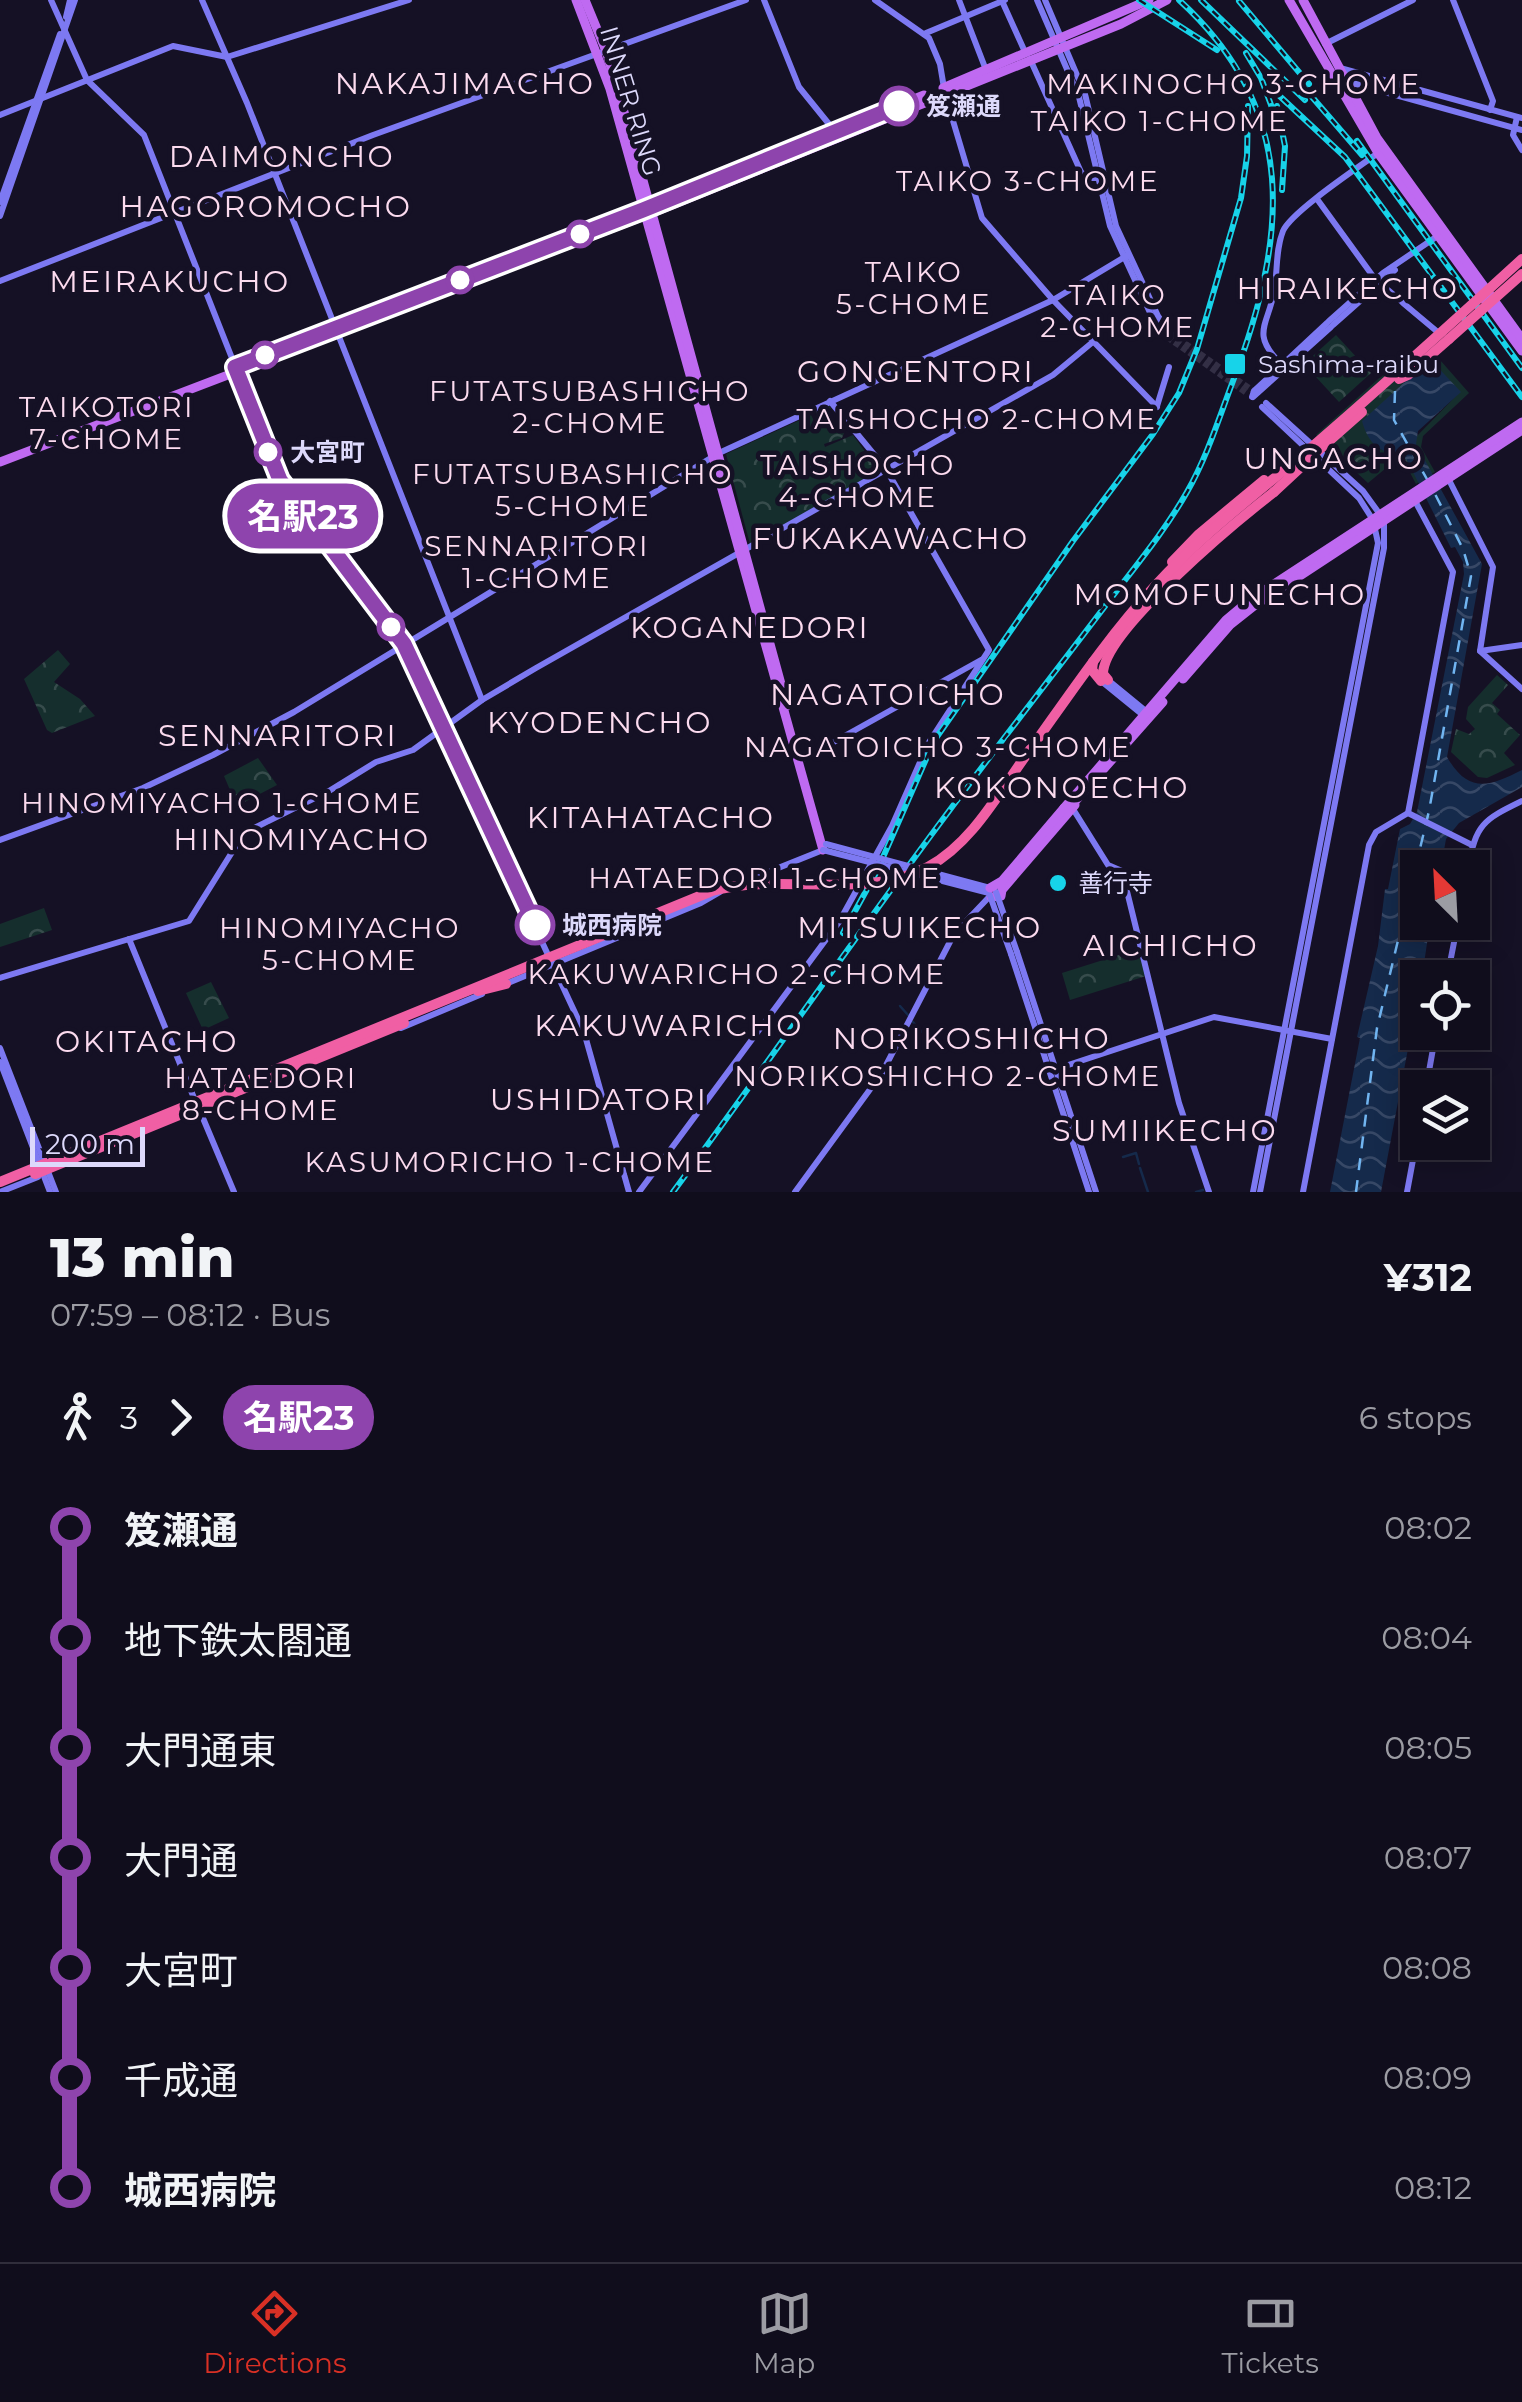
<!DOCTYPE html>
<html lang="en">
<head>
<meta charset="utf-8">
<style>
	:root { --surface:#100d1c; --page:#191625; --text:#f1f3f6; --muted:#9c9ca3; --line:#302d3b; --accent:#d93025 }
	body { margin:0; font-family:Montserrat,"Noto Sans JP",sans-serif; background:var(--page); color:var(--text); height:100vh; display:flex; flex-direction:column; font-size:38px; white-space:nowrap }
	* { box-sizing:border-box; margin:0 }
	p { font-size:32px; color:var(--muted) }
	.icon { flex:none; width:55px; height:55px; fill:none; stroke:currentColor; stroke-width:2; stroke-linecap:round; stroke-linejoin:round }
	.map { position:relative; height:1192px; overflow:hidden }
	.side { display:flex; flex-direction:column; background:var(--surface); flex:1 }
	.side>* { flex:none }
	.badge { padding:0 20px; border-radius:32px; font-size:35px; line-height:65px }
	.needle { width:65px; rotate:336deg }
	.fabs { position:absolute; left:1400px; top:850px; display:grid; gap:20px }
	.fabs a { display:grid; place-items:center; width:90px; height:90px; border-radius:0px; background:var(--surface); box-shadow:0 5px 25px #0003,0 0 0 2px var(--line); font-size:50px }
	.scale { position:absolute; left:30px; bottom:25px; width:115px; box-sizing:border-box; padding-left:10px; border:5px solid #ddd9fb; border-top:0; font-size:28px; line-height:35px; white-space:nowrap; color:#ddd9fb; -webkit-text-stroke:8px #151125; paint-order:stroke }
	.map>.badge { position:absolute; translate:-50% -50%; box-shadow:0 0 0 5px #fff }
	.legs { display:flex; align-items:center; gap:15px; height:110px; padding:0 50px; font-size:32px }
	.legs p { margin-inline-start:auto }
	.head { display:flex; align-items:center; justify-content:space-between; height:170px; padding:0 50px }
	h1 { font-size:55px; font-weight:800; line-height:75px }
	ul { padding:0 50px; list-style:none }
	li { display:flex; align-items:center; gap:35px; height:110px; font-size:38px }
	li i { display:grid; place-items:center; width:15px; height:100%; margin:0 12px; background:currentColor }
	li i::after { content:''; width:25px; height:25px; margin:-12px; border:8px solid; border-radius:50%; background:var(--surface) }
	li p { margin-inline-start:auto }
	li:first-child i { background:linear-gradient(#0000 50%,currentColor 0) }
	li:last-child i { background:linear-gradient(currentColor 50%,#0000 0) }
	.tab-bar { display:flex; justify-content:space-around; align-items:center; height:140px; border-top:2px solid var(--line); background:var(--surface); font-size:28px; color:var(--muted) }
	.tab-bar a { display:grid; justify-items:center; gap:5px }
	.tab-bar .current { color:var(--accent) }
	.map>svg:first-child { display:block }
	.forest { fill:url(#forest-crowns) }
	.water { fill:url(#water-waves) }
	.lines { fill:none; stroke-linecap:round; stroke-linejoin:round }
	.stream { stroke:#152a4b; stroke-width:2.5 }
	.ferry { stroke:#71b5f1; stroke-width:2.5; stroke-dasharray:12 10; stroke-linecap:butt }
	.secondary-tunnel { stroke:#332f45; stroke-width:6; stroke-dasharray:6 3; stroke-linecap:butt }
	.secondary { stroke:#7d79f2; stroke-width:6 }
	.primary { stroke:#bf6af1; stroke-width:9 }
	.highway { stroke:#f05fa4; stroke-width:10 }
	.rail-casing { stroke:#17d3e9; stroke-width:6 }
	.rail { stroke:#151125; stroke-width:2.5; stroke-dasharray:8; stroke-linecap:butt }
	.secondary-bridge { stroke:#7d79f2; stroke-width:6 }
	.primary-bridge { stroke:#bf6af1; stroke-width:9 }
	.highway-bridge { stroke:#f05fa4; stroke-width:10 }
	.line-1-casing { stroke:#fff; stroke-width:22 }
	.line-1 { stroke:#8e44ad; stroke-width:15 }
	.stop-1-dot { fill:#fff; stroke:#8e44ad; stroke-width:5 }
	.poi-dot { fill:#17d3e9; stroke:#151125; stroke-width:4 }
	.labels { text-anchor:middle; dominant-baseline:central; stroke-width:9; stroke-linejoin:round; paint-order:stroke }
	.street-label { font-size:25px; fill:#ddd9fb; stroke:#151125 }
	.stop-label { font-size:25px; font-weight:bold; fill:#ddd9fb; stroke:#151125; text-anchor:start }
	.poi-label { font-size:25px; fill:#ddd9fb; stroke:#151125; text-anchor:start }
	.neighbourhood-label { font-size:28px; letter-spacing:2.5px; fill:#fcdbef; stroke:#151125 }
	.quarter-label { font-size:30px; letter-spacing:2.5px; fill:#fcdbef; stroke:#151125 }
</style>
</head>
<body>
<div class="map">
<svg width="1522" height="1192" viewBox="0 0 1522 1192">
	<defs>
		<pattern id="forest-crowns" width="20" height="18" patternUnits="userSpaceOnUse" patternTransform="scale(2.5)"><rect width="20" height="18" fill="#152e2d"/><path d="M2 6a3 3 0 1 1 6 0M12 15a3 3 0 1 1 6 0" fill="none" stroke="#374c4c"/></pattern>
		<pattern id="water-waves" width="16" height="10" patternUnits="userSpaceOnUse" patternTransform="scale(2.5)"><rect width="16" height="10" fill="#152a4b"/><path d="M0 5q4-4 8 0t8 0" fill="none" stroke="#374866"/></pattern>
	</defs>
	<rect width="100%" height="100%" fill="#151125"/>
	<g class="forest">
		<path d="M1336,335L1371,373L1339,402L1304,364Z"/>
		<path d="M1433,352L1469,393L1423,436L1421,447L1435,472L1431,474L1416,444V437L1460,392L1377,448L1406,458L1419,482L1416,484L1404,461L1398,458L1368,483L1316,435L1386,372L1397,384Z"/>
		<path d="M829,406L831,408L822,418L838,424L836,419L840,418L847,426L842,438L824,444L825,447L853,435L879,471L750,544L726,454L811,415L817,427L821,418L815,412Z"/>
		<path d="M58,650L70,664L54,682L80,699L95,716L52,733L47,730L24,679Z"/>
		<path d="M1497,675L1508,685L1492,703L1500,710L1497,714L1520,735L1504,753L1515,765L1487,778L1478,777L1451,752L1456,729L1469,734L1475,729L1466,719L1468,707Z"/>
		<path d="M258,758L277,785L237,806L224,776Z"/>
		<path d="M44,908L52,930L0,947V924Z"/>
		<path d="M1138,949L1146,976L1070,1000L1062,973Z"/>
		<path d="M211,982L229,1018L203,1030L186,993Z"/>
	</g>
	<path class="water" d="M1430,359L1461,392L1418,431L1416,444L1482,564L1447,757C1469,795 1490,786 1522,770V787L1459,823L1446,839L1441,867L1418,868V922L1430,923L1422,977L1418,978L1417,1001L1381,1192H1330L1360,1038L1357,1037L1378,946L1385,889H1388L1400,829L1410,824L1417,812L1464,574L1463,562L1455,547L1451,548L1408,462L1402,455C1380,454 1368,443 1362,421Z"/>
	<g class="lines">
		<g class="stream">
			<path d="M900,1006L908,1015"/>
			<path d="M913,1022L922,1032"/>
			<path d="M1123,1157L1136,1153L1139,1164"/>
			<path d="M1140,1168L1148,1192"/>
			<path d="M1196,1192L1203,1190"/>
		</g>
		<g class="ferry">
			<path d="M1395,391L1394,420L1428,481"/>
			<path d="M1356,1192L1377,1028L1429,811L1471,576L1463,549L1434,492"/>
		</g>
		<g class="secondary-tunnel">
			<path d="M1170,333L1252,390"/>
			<path d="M1167,337L1248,394"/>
		</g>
		<g class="secondary">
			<path d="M51,0L87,80L144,135L280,480L403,644L584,1032L629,1192"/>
			<path d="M202,0L247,103L482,700"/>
			<path d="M764,0L799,87L837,134"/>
			<path d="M875,0L929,38L940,64L945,94L982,218L1053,300L1157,407"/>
			<path d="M959,0L986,70"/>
			<path d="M1037,0L1079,97L1110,226L1153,319L1167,337"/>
			<path d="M1045,0L1085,94L1116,226L1158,316L1170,333"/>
			<path d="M1453,0L1493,101L1490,110"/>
			<path d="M1002,1L1025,52"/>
			<path d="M66,17L70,0"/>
			<path d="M926,33L1005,0"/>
			<path d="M1325,44L1413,0"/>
			<path d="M1030,59L1081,172L1088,178H1101"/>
			<path d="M1340,68L1522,118"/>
			<path d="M1345,81L1522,130"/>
			<path d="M0,115L173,46L227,57L409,0"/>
			<path d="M1517,117L1513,135L1522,150"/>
			<path d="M1317,199L1375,279L1401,301"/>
			<path d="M0,202L60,34"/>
			<path d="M0,216L75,0"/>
			<path d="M0,281L373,135L746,0"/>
			<path d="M1403,303L1440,334"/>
			<path d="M1329,321L1383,273L1439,235"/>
			<path d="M1333,325L1395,270"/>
			<path d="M1279,362C1251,333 1268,325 1274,292C1278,272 1275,251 1283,231C1291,212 1359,167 1378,153"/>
			<path d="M1252,397L1254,391L1327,323"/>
			<path d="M1253,397L1331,327"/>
			<path d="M1157,406L1169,367"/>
			<path d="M1448,478L1493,567L1480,651"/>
			<path d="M1522,645L1480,651L1522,689"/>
			<path d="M1108,680L1147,712"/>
			<path d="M1101,681L1144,716"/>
			<path d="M805,758L981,660"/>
			<path d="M1073,809L1108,865L1122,871L1179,1103L1209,1192"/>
			<path d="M1408,813L1472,845"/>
			<path d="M0,840L143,788L213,755L294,712L719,453L1053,300L1128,255"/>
			<path d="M1468,868C1476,824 1483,820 1522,801"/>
			<path d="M741,883L823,850"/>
			<path d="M129,939L194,1098"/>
			<path d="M1017,952L1096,1192"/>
			<path d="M1011,954L1089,1192"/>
			<path d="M0,978L189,921L244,833L329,791L376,762L413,750L482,700L536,668L1053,375L1094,341"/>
			<path d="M1447,978L1458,922"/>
			<path d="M503,985L701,903L720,892"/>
			<path d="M401,1028L482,994"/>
			<path d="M0,1048L56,1192"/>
			<path d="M0,1062L50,1192"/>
			<path d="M1050,1071L1214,1017L1332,1039"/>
			<path d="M1426,1088L1436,1032"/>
			<path d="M200,1111L234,1192"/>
			<path d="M0,1192L38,1177"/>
			<path d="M639,1192L839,922L892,826L928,744L989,650L886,469L830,401"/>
			<path d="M795,1192L882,1073L954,934L990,896"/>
			<path d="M1253,1192L1378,543L1373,520L1359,498L1262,407"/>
			<path d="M1260,1192L1384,548V520L1363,491L1266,403"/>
			<path d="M1303,1192L1369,845L1376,832L1408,813L1453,572L1414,499"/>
			<path d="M1407,1192L1418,1133"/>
		</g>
		<g class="primary">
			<path d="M576,0L610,89L823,850"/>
			<path d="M585,0L606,51L627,122L787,706"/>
			<path d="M1289,0L1378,153L1522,351"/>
			<path d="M1303,0L1377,138L1522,339"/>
			<path d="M943,88L1149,0"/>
			<path d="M688,191L924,95"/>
			<path d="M0,462L652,213L1121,24L1167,0"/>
			<path d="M1183,679L1230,625L1254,606L1522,430"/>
			<path d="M1071,806L1163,702"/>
			<path d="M1064,808L1226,620L1251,599L1522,422"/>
			<path d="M991,897L1001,896L1002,890L1075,805"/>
		</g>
		<g class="highway">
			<path d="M1399,379L1408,375L1449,339"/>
			<path d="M1172,562L1199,534L1264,480"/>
			<path d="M1093,662L1092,670L1101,681"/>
			<path d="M1108,680L1103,674C1103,631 1238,520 1274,492"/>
			<path d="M478,991L506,984"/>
		</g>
		<g class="rail-casing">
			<g id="rail">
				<path d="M1139,0L1217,50"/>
				<path d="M1201,0L1305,100"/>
				<path d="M1239,1L1309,84"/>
				<path d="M1246,53L1261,78L1277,121"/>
				<path d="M1300,83L1362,155"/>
				<path d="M1271,88L1345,157L1522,397"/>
				<path d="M1277,106L1285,146L1282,190"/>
				<path d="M1357,141L1522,368"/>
				<path d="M843,933L877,871L934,741L1073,541L1153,434L1179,393L1197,349L1241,198L1247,156L1248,106"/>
				<path d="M673,1192C767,1064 857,934 952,807C1005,736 1059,667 1112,597C1138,563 1166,529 1187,492C1207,457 1219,418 1233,381C1287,238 1301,111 1179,0"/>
			</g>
		</g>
		<use href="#rail" class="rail"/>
		<g class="secondary-bridge">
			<path d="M826,844L990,888"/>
			<path d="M823,850L989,893L1011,954"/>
			<path d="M996,892L1017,952"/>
		</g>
		<path class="primary-bridge" d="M990,888L1002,881L1064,808"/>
		<g class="highway-bridge">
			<path d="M1449,339L1522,274"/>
			<path d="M1311,457L1362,412"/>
			<path d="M1274,492L1316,453"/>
			<path d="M35,1174L404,1023"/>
			<path d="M0,1182L712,891C782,872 864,901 928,867C972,843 998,794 1027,754C1068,697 1107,638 1155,586C1203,533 1259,492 1313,446C1384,385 1453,322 1522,259"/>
		</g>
	</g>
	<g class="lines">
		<g class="line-1-casing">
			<path id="line-1" d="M535,925L404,644L280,480L235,367L643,210L899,106"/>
		</g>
		<use href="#line-1" class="line-1"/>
	</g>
	<g class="stop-1-dot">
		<circle cx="899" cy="106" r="18"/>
		<circle cx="580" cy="234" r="12"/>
		<circle cx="460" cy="280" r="12"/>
		<circle cx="265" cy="355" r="12"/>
		<circle cx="268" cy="452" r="12"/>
		<circle cx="391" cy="627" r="12"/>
		<circle cx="535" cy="925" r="18"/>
	</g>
	<g class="poi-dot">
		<rect x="1223" y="352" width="24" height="24" rx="5"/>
		<circle cx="1058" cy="883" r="10"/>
	</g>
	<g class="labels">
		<g class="street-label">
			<text transform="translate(631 101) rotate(73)">INNER RING</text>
		</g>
		<g class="stop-label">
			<text x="926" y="106">笈瀬通</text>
			<text x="290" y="452">大宮町</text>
			<text x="562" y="925">城西病院</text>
		</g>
		<g class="poi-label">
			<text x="1258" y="364">Sashima-raibu</text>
			<text x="1078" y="883">善行寺</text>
		</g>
		<g class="neighbourhood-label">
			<text x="1234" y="84">MAKINOCHO 3-CHOME</text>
			<text x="1160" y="121">TAIKO 1-CHOME</text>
			<text x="1028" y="181">TAIKO 3-CHOME</text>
			<text x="914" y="272">TAIKO<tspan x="914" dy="32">5-CHOME</tspan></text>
			<text x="1118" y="295">TAIKO<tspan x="1118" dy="32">2-CHOME</tspan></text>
			<text x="590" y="391">FUTATSUBASHICHO<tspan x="590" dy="32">2-CHOME</tspan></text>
			<text x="107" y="407">TAIKOTORI<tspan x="107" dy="32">7-CHOME</tspan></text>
			<text x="977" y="419">TAISHOCHO 2-CHOME</text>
			<text x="858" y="465">TAISHOCHO<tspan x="858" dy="32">4-CHOME</tspan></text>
			<text x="573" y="474">FUTATSUBASHICHO<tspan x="573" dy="32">5-CHOME</tspan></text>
			<text x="537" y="546">SENNARITORI<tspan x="537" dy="32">1-CHOME</tspan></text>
			<text x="938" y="747">NAGATOICHO 3-CHOME</text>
			<text x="222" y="803">HINOMIYACHO 1-CHOME</text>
			<text x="765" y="878">HATAEDORI 1-CHOME</text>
			<text x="340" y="928">HINOMIYACHO<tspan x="340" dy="32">5-CHOME</tspan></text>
			<text x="737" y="974">KAKUWARICHO 2-CHOME</text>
			<text x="948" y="1076">NORIKOSHICHO 2-CHOME</text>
			<text x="261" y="1078">HATAEDORI<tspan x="261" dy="32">8-CHOME</tspan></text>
			<text x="510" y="1162">KASUMORICHO 1-CHOME</text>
		</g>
		<g class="quarter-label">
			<text x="465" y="83">NAKAJIMACHO</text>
			<text x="282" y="156">DAIMONCHO</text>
			<text x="266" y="206">HAGOROMOCHO</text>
			<text x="170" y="281">MEIRAKUCHO</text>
			<text x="1348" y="288">HIRAIKECHO</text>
			<text x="916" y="371">GONGENTORI</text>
			<text x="1334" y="458">UNGACHO</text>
			<text x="891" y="538">FUKAKAWACHO</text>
			<text x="1220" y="594">MOMOFUNECHO</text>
			<text x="750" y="627">KOGANEDORI</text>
			<text x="888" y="694">NAGATOICHO</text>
			<text x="600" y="722">KYODENCHO</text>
			<text x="278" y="735">SENNARITORI</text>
			<text x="1062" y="787">KOKONOECHO</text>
			<text x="651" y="817">KITAHATACHO</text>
			<text x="302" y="839">HINOMIYACHO</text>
			<text x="920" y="927">MITSUIKECHO</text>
			<text x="1171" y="945">AICHICHO</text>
			<text x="669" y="1025">KAKUWARICHO</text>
			<text x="972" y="1038">NORIKOSHICHO</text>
			<text x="147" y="1041">OKITACHO</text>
			<text x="599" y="1099">USHIDATORI</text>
			<text x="1165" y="1130">SUMIIKECHO</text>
		</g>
	</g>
</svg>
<div class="fabs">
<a><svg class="needle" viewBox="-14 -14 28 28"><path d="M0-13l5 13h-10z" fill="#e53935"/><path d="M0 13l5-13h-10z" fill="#9c9ca3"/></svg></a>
<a><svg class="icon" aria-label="locate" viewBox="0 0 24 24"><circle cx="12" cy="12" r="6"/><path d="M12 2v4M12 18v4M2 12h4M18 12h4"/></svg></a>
<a><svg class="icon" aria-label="layers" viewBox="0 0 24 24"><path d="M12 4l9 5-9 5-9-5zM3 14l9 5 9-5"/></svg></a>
</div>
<div class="scale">200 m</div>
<b class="badge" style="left:303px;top:516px;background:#8e44ad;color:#fff">名駅23</b>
</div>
<section class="side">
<div class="head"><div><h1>13 min</h1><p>07:59 – 08:12 · Bus</p></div><b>¥312</b></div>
<div class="legs"><svg class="icon" aria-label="walk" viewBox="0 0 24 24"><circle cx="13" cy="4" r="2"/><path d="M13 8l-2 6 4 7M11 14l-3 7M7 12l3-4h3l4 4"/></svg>3<svg class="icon" aria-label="forward" viewBox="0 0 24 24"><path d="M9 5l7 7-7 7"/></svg><b class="badge" style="background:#8e44ad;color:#fff">名駅23</b><p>6 stops</p></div>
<ul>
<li><i style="color:#8e44ad"></i><b>笈瀬通</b><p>08:02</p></li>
<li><i style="color:#8e44ad"></i><span>地下鉄太閤通</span><p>08:04</p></li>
<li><i style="color:#8e44ad"></i><span>大門通東</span><p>08:05</p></li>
<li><i style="color:#8e44ad"></i><span>大門通</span><p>08:07</p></li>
<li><i style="color:#8e44ad"></i><span>大宮町</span><p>08:08</p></li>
<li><i style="color:#8e44ad"></i><span>千成通</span><p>08:09</p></li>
<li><i style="color:#8e44ad"></i><b>城西病院</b><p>08:12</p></li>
</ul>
</section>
<nav class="tab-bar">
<a class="current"><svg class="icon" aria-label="directions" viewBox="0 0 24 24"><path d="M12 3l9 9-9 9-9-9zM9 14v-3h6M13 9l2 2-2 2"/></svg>Directions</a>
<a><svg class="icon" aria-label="map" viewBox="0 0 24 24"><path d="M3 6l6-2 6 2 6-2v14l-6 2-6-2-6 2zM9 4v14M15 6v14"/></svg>Map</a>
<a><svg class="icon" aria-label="tickets" viewBox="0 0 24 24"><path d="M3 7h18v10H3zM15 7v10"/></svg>Tickets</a>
</nav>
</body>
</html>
